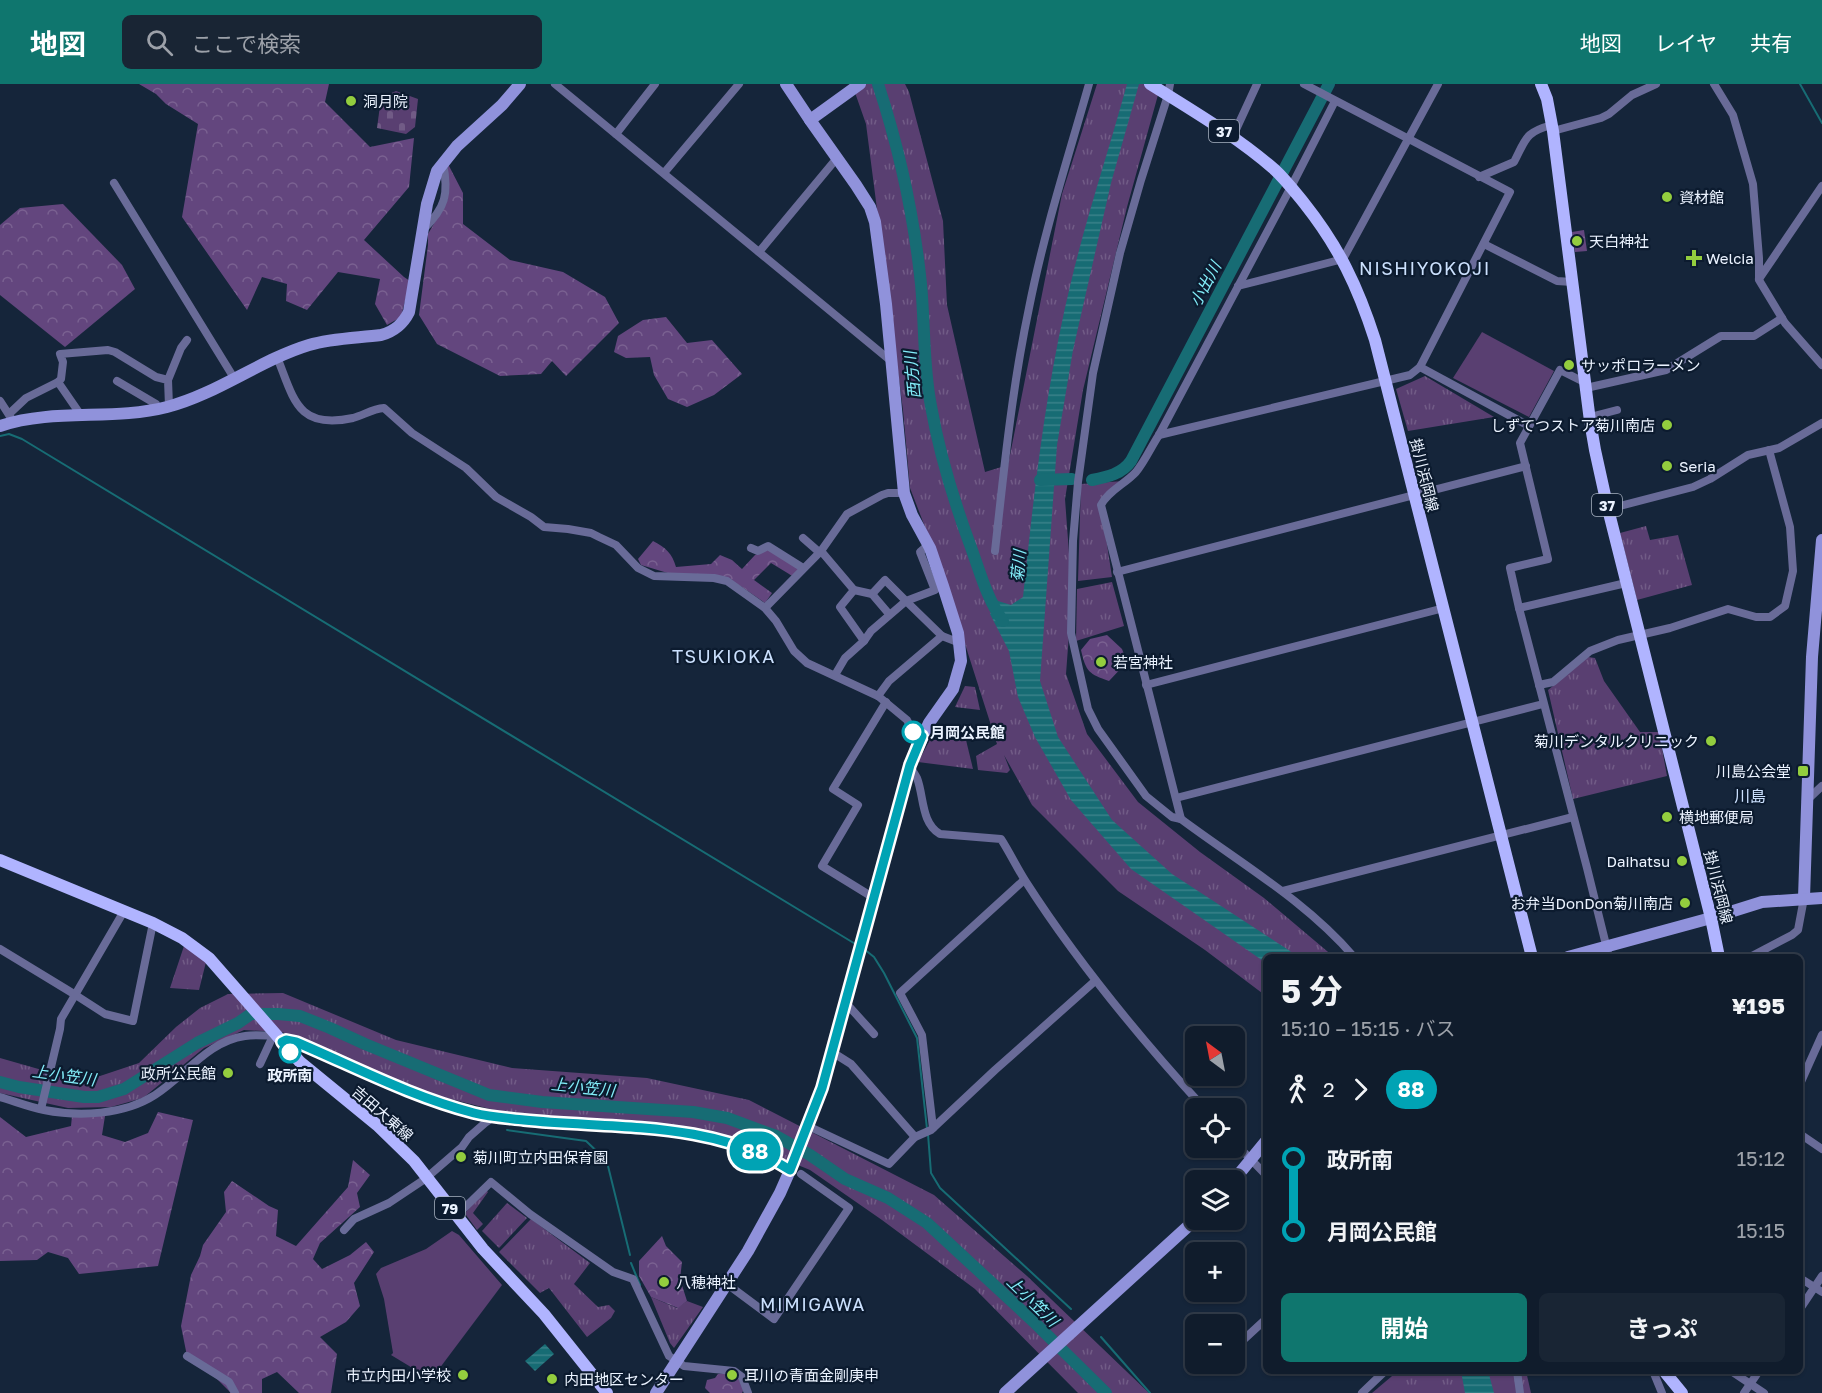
<!DOCTYPE html>
<html lang="ja">
<head>
<meta charset="utf-8">
<style>
	:root { --surface:#101c2c; --page:#192534; --text:#f1f3f6; --muted:#9ca1a9; --line:#303a48; --accent:#0f766e }
	body { margin:0; font-family:"Golos Text","Noto Sans JP",sans-serif; background:var(--page); color:var(--text); height:100vh; display:flex; flex-direction:column; font-size:22px; white-space:nowrap }
	* { box-sizing:border-box; margin:0 }
	p { font-size:20px; color:var(--muted) }
	.icon { flex:none; width:33px; height:33px; fill:none; stroke:currentColor; stroke-width:2; stroke-linecap:round; stroke-linejoin:round }
	.map { position:relative; flex:1; overflow:hidden }
	.panel { position:absolute; left:1263px; top:870px; width:540px; height:420px; display:flex; flex-direction:column; background:var(--surface); border-radius:9px; box-shadow:0 2px 4px #0004,0 0 0 2px var(--line) }
	.panel>* { flex:none }
	.badge { padding:0 12px; border-radius:20px; font-size:21px; line-height:39px }
	.needle { width:39px; rotate:328deg }
	.buttons { position:absolute; left:1185px; top:942px; display:grid; gap:12px }
	.buttons a { display:grid; place-items:center; width:60px; height:60px; border-radius:9px; background:var(--surface); box-shadow:0 2px 4px #0004,0 0 0 2px var(--line); font-size:30px }
	.map>.badge { position:absolute; translate:-50% -50%; box-shadow:0 0 0 3px #fff }
	.legs { display:flex; align-items:center; gap:9px; height:66px; padding:0 18px; font-size:20px }
	.legs p { margin-inline-start:auto }
	.overview { display:flex; align-items:center; justify-content:space-between; height:102px; padding:0 18px }
	h1 { font-size:33px; font-weight:700; line-height:45px }
	.button { display:flex; gap:12px; margin-top:auto; padding:12px 18px }
	.button a { flex:1; height:69px; border-radius:9px; background:var(--accent); color:#fff; font-size:24px; font-weight:700; line-height:69px; text-align:center }
	.button a+a { background:var(--page); color:var(--text) }
	ul { padding:0 18px; list-style:none }
	li { display:flex; align-items:center; gap:21px; height:72px; font-size:22px }
	li i { display:grid; place-items:center; width:9px; height:100%; margin:0 8px; background:currentColor }
	li i::after { content:''; width:15px; height:15px; margin:-8px; border:4px solid; border-radius:50%; background:var(--surface) }
	li p { margin-inline-start:auto }
	li:first-child i { background:linear-gradient(#0000 50%,currentColor 0) }
	li:last-child i { background:linear-gradient(currentColor 50%,#0000 0) }
	header { display:flex; align-items:center; gap:36px; box-sizing:border-box; height:84px; padding:0 30px; background:var(--accent); color:#fff }
	header strong { font-size:28px }
	nav { display:flex; gap:33px; margin-inline-start:auto; font-size:21px }
	.search { width:420px; height:54px; background:var(--page); display:flex; align-items:center; gap:15px; box-sizing:border-box; padding:0 21px; border-radius:9px; color:var(--muted); font-size:22px }
	.map>svg:first-child { display:block }
	.grass { fill:url(#grass-tufts) }
	.forest { fill:url(#forest-crowns) }
	.cemetery { fill:url(#cemetery-stones) }
	.pitch { fill:#593f71 }
	.water { fill:url(#water-rules) }
	.lines { fill:none; stroke-linecap:round; stroke-linejoin:round }
	.stream { stroke:#176c74; stroke-width:2 }
	.river { stroke:#176c74; stroke-width:12 }
	.street { stroke:#696b98; stroke-width:8 }
	.secondary { stroke:#9092db; stroke-width:12 }
	.primary { stroke:#b0b4ff; stroke-width:12 }
	.line-1-casing { stroke:#fff; stroke-width:14 }
	.line-1 { stroke:#00a3b4; stroke-width:9 }
	.poi-dot { fill:#93cd3e; stroke:#0c1b2f; stroke-width:2 }
	.stop-1-dot { fill:#fff; stroke:#00a3b4; stroke-width:3 }
	.labels { text-anchor:middle; dominant-baseline:central; stroke-width:4.5; stroke-linejoin:round; paint-order:stroke }
	.shield { fill:#0c1b2f; stroke:#a8b2c1; stroke-width:1.5 }
	.shield-label { font-size:14px; font-weight:bold; fill:#ebf3ff }
	.poi-label { font-size:15px; fill:#ebf3ff; stroke:#0c1b2f; text-anchor:start }
	.street-label { font-size:15px; fill:#ebf3ff; stroke:#0c1b2f }
	.stop-label { font-size:15px; font-weight:bold; fill:#ebf3ff; stroke:#0c1b2f; text-anchor:start }
	.water-label { font-size:16px; font-style:italic; fill:#83eefa; stroke:#0c1b2f }
	.neighbourhood-label { font-size:16px; fill:#cce1fe; stroke:#0c1b2f }
	.quarter-label { font-size:18px; letter-spacing:1.5px; fill:#cce1fe; stroke:#0c1b2f }
</style>
</head>
<body>
<header>
<strong>地図</strong>
<div class="search"><svg class="icon" aria-label="search" viewBox="0 0 24 24"><circle cx="10" cy="10" r="6"/><path d="M15 15l6 6"/></svg>ここで検索</div>
<nav><a>地図</a><a>レイヤ</a><a>共有</a></nav>
</header>
<div class="map">
<svg width="1822" height="1309" viewBox="0 0 1822 1309">
	<defs>
		<pattern id="grass-tufts" width="24" height="20" patternUnits="userSpaceOnUse" patternTransform="scale(1.5)"><rect width="24" height="20" fill="#593f71"/><path d="M3 7l-1-3M5 7V3M7 7l1-3M15 17l-1-3M17 17v-4M19 17l1-3" fill="none" stroke="#715b86"/></pattern>
		<pattern id="forest-crowns" width="20" height="18" patternUnits="userSpaceOnUse" patternTransform="scale(1.5)"><rect width="20" height="18" fill="#63467e"/><path d="M2 6a3 3 0 1 1 6 0M12 15a3 3 0 1 1 6 0" fill="none" stroke="#7a6191"/></pattern>
		<pattern id="cemetery-stones" width="16" height="16" patternUnits="userSpaceOnUse" patternTransform="scale(1.5)"><rect width="16" height="16" fill="#593f71"/><path d="M2 7V4a2 2 0 0 1 4 0v3zM10 15v-3a2 2 0 0 1 4 0v3z" fill="#715b86"/></pattern>
		<pattern id="water-rules" width="6" height="5" patternUnits="userSpaceOnUse" patternTransform="scale(1.5)"><rect width="6" height="5" fill="#176c74"/><path d="M0 2.5h6" fill="none" stroke="#398189"/></pattern>
	</defs>
	<rect width="100%" height="100%" fill="#15253a"/>
	<g class="grass">
		<path d="M852,0H905L909,8L943,137L947,221L985,388L1008,381L1062,110L1097,0H1161L1127,123L1083,306L1065,415L1072,510L1066,590L1087,650L1138,718L1200,768L1264,814L1334,873H1266V912L1205,866L1118,807L1032,721L1004,671L1010,686L1007,689L978,686L976,672L997,660L940,482L910,404L903,326L866,40Z"/>
		<path d="M1425,292L1494,333L1408,347L1396,305Z"/>
		<path d="M1124,397L1101,421L1112,493L1078,497L1081,400Z"/>
		<path d="M1646,442L1650,456L1678,451L1692,501L1637,516L1620,449Z"/>
		<path d="M1112,498L1124,542L1076,557L1077,505Z"/>
		<path d="M1588,573L1595,574L1604,597L1640,648H1659L1667,692L1573,715L1548,606Z"/>
		<path d="M965,602L975,603L980,626L955,623Z"/>
		<path d="M930,656H966L973,685L918,678Z"/>
		<path d="M184,862L206,878L199,906L170,904Z"/>
		<path d="M283,909L396,956L512,984L647,994L749,1016L934,1111L1027,1192L1149,1309H1078L975,1205L882,1136L810,1086L754,1063L619,1039L514,1031L407,1004L331,967L282,948L244,946L204,964L143,1014L111,1023L68,1024L0,1009V974L42,986L100,992L139,979L176,943L200,924L228,910Z"/>
		<path d="M485,1105L488,1108L473,1129L483,1140L477,1146L466,1131V1128Z"/>
		<path d="M507,1119L527,1134L499,1164L482,1147Z"/>
		<path d="M531,1135L590,1179L574,1200L598,1223L609,1221L615,1227L611,1234L587,1253L549,1204L540,1209L499,1168Z"/>
		<path d="M651,1213L677,1224L687,1217L703,1223L674,1264L670,1259Z"/>
		<path d="M1398,1287H1526L1531,1309H1372Z"/>
	</g>
	<g class="forest">
		<path d="M139,0H329L325,18L370,63L414,54L409,103L364,156L404,193L410,197L401,233L387,241L375,220L380,195L338,188L307,226L286,217L287,200L262,193L247,226L182,133L198,40L166,20L156,10Z"/>
		<path d="M448,80L463,109V140L510,176L563,188L605,213L619,239L566,292L552,277L541,290L500,292L437,260L419,231L428,161V150L448,115Z"/>
		<path d="M63,120L122,181L135,205L65,263L0,211V141L20,124Z"/>
		<path d="M1584,146L1587,167L1575,168L1572,148Z"/>
		<path d="M666,233L687,259L712,256L742,290L714,311L687,323L668,315L654,291L650,273L626,274L614,268L618,252L643,236Z"/>
		<path d="M653,457C666,464 672,469 676,483L711,480L720,471L732,476L742,485L755,471L768,466L801,483L794,493L771,479L754,496L772,509L765,519L742,503L724,493L671,490L641,481L638,475Z"/>
		<path d="M1107,551L1122,565L1127,578L1109,597C1089,590 1086,588 1081,566L1090,555Z"/>
		<path d="M158,1028L193,1036L158,1182L79,1190L68,1174L48,1168L37,1176L0,1177V1033L26,1053L71,1042L72,1032H105L102,1051L125,1058L148,1049Z"/>
		<path d="M353,1076L370,1091L357,1109L360,1123L320,1159L313,1175L322,1185L350,1171L366,1158L374,1168L354,1199L360,1222L346,1238L320,1253L337,1270L331,1309H299L277,1288L262,1295V1309H231L200,1278L187,1272L181,1242L191,1191L200,1172L203,1161L226,1128L224,1108L232,1097L269,1122L278,1126L276,1152L296,1162L348,1103Z"/>
		<path d="M662,1152L666,1162L682,1178L680,1195L687,1217L678,1224L651,1213L639,1192V1177Z"/>
		<path d="M726,1289L738,1294L744,1305L742,1309H710L705,1304L707,1296L715,1294L718,1290Z"/>
	</g>
	<path class="cemetery" d="M396,7L418,15L415,43L406,50L377,44L381,14Z"/>
	<g class="pitch">
		<path d="M1482,248L1554,287L1529,333L1453,294Z"/>
		<path d="M452,1147L459,1151L502,1201L430,1297L424,1291L391,1271L393,1269L384,1215L376,1190L381,1184L426,1165Z"/>
	</g>
	<g class="water">
		<path d="M1127,0H1139L1111,99L1073,266L1057,361L1040,597L1058,653L1112,736L1172,790L1290,867L1295,873H1266V879L1131,785L1071,716L1035,653L1018,613L1009,567L990,530L998,517L1011,521L1023,513C1034,407 1046,301 1071,198C1087,131 1109,66 1127,0Z"/>
		<path d="M545,1260L554,1270L535,1287L525,1277Z"/>
		<path d="M1461,1287H1488L1494,1309H1465Z"/>
	</g>
	<g class="lines">
		<g class="stream">
			<path d="M1800,0L1822,39"/>
			<path d="M0,352L9,350L22,355L857,861"/>
			<path d="M864,865L874,873L884,889L917,954L927,1045"/>
			<path d="M507,1046L586,1057L604,1074L608,1082L630,1171"/>
			<path d="M928,1050L931,1089L940,1104L1071,1225"/>
			<path d="M631,1179L640,1201"/>
			<path d="M1101,1253L1150,1309"/>
		</g>
		<g class="river">
			<path d="M878,0C899,64 914,132 921,200C925,241 923,282 931,322C939,368 953,414 969,458C979,484 986,514 1003,537"/>
			<path d="M1040,396L1072,395"/>
			<path d="M1092,396C1107,393 1122,390 1131,377L1329,0"/>
			<path d="M0,998L19,1003L84,1013H98L124,1005L197,959L238,939L251,930H278L300,932L330,944L365,960L489,1011L542,1018L693,1028L727,1034L776,1052L810,1071L845,1095L888,1114L927,1139L1034,1238L1106,1309"/>
		</g>
		<g class="street">
			<path d="M555,0L891,277"/>
			<path d="M1170,0L1168,11L1141,96L1120,169L1093,289L1078,398L1073,457L1071,549L1088,625L1098,645L1146,712L1172,733L1181,735C1240,779 1306,817 1354,873"/>
			<path d="M1714,0L1733,31L1753,100L1759,174V196L1785,239L1822,281"/>
			<path d="M1553,47L1601,34L1609,30L1632,11L1656,0"/>
			<path d="M616,50L655,0"/>
			<path d="M1233,52L1257,0"/>
			<path d="M664,89L739,0"/>
			<path d="M1479,93L1514,78C1526,55 1525,48 1552,41"/>
			<path d="M114,99L234,294"/>
			<path d="M423,146C446,123 449,110 443,79"/>
			<path d="M1484,160L1557,197L1572,198"/>
			<path d="M759,168L837,74"/>
			<path d="M1759,195L1822,102"/>
			<path d="M1238,202L1343,175L1438,0"/>
			<path d="M277,273C294,315 297,346 353,334C364,331 372,325 384,324L412,349L466,384L496,413L531,433L544,443L568,445L591,449L599,453L616,461L638,484L654,492L714,494L727,497L765,524L776,537L794,567L807,579L878,612L907,636L913,648L922,652"/>
			<path d="M1420,283L1529,342"/>
			<path d="M168,296L181,264L187,256"/>
			<path d="M117,297L156,320L157,325"/>
			<path d="M58,298L61,295L63,278L60,270L108,266L115,268L156,293L168,296L169,322"/>
			<path d="M1586,299L1560,286L1520,359L1548,475L1510,484L1519,524L1587,784L1609,873"/>
			<path d="M1586,304L1666,286L1721,252H1754L1782,234"/>
			<path d="M0,317L11,334"/>
			<path d="M9,330L26,314L58,298L78,327L79,331"/>
			<path d="M1590,333L1617,326"/>
			<path d="M1159,351L1410,291L1420,283L1510,108L1304,0"/>
			<path d="M1608,425L1693,403L1710,395L1748,371L1779,364L1822,339"/>
			<path d="M803,454L819,468"/>
			<path d="M751,464L758,467L768,462L803,484"/>
			<path d="M821,467L854,506L840,523L864,557"/>
			<path d="M995,467C1004,385 1012,304 1029,224C1044,148 1068,74 1089,0"/>
			<path d="M1117,488L1526,382"/>
			<path d="M854,506L872,510L889,530"/>
			<path d="M872,510L885,496L906,517L935,506L920,468L928,461"/>
			<path d="M765,524L821,467L847,430L882,411L888,409H904"/>
			<path d="M1519,524L1626,499"/>
			<path d="M835,591L845,574L864,557L871,547L906,517L942,552"/>
			<path d="M1146,601L1444,524"/>
			<path d="M1539,601L1553,598L1590,567L1618,556L1670,544L1728,525L1756,533H1770L1785,522L1793,487L1790,443L1769,366"/>
			<path d="M878,612L889,597L942,552L960,559"/>
			<path d="M910,682C912,686 915,690 917,694C924,712 921,739 940,750L1001,755C1010,769 1017,784 1026,798C1078,879 1139,953 1204,1024"/>
			<path d="M1176,714L1543,620"/>
			<path d="M1806,717L1822,702"/>
			<path d="M1181,735L1101,421C1108,407 1125,400 1136,388C1145,377 1151,363 1159,351L1291,103L1335,17"/>
			<path d="M1283,807L1573,733"/>
			<path d="M874,814L822,782L858,721L833,705L886,618"/>
			<path d="M0,865L74,910L105,930L133,937L153,839"/>
			<path d="M1750,873L1792,851L1798,846L1804,814"/>
			<path d="M845,918L874,950"/>
			<path d="M282,958L286,956L296,958C355,983 412,1013 474,1028C578,1054 697,1025 790,1086"/>
			<path d="M832,968L851,980L915,1053"/>
			<path d="M260,980L273,952"/>
			<path d="M1800,1000L1822,951"/>
			<path d="M0,1013C14,1017 29,1023 44,1026C79,1033 124,1031 155,1011C185,992 208,957 245,952C256,950 267,952 277,952"/>
			<path d="M41,1025L60,945L61,935L124,827"/>
			<path d="M808,1042L889,1080L915,1053L931,1046L995,986L1095,897"/>
			<path d="M933,1044L922,951L900,909L1024,796"/>
			<path d="M1800,1050L1822,1065"/>
			<path d="M1234,1058L1266,1091"/>
			<path d="M456,1132L491,1098L530,1130L613,1188L633,1195L669,1272L684,1282L734,1287L742,1293L748,1309"/>
			<path d="M344,1146L354,1135L389,1119L425,1095L462,1063L469,1053L485,1039L495,1032"/>
			<path d="M1800,1194L1822,1208"/>
			<path d="M727,1200L774,1235L849,1124L801,1090"/>
			<path d="M1800,1225L1822,1192"/>
			<path d="M1241,1258L1266,1235"/>
			<path d="M187,1272L229,1298L235,1309"/>
			<path d="M1517,1287L1520,1309"/>
			<path d="M1653,1287L1662,1309"/>
			<path d="M1731,1287L1764,1309"/>
			<path d="M1362,1309L1385,1287"/>
			<path d="M1744,1309L1759,1287"/>
		</g>
		<g class="secondary">
			<path d="M810,36L860,0"/>
			<path d="M0,342C54,324 113,337 167,323C217,310 260,276 309,261C332,254 358,254 381,251C395,247 403,240 409,228L427,120L437,87L457,62L502,21L520,0"/>
			<path d="M1804,814L1812,573L1822,456"/>
			<path d="M1568,873L1711,834L1762,818L1822,814"/>
			<path d="M1234,1096L1266,1057"/>
			<path d="M656,1309L748,1167L780,1109L795,1075L822,1004L910,681L929,639L953,605L961,577L958,549L943,502L930,464L912,431L904,409L886,220L875,138L870,123L856,101L810,36L786,0"/>
			<path d="M1005,1309L1196,1135"/>
		</g>
		<g class="primary">
			<path d="M1150,0C1193,27 1236,52 1274,85C1285,95 1295,108 1304,119C1339,163 1358,203 1375,256L1532,873"/>
			<path d="M1541,0L1547,15L1553,47L1590,337L1595,366L1608,425L1711,834L1719,873"/>
			<path d="M0,776L153,839L182,854L209,874L300,978L377,1041L414,1077L483,1165L544,1230L607,1309"/>
			<path d="M1664,1287L1682,1309"/>
		</g>
	</g>
	<g class="lines">
		<g class="line-1-casing">
			<path id="line-1" d="M290,968L282,958L286,956L296,958C355,983 412,1013 474,1029C490,1033 507,1034 524,1036C612,1045 713,1036 790,1086L822,1004L910,681L922,652L913,648"/>
		</g>
		<use href="#line-1" class="line-1"/>
	</g>
	<g class="poi-dot">
		<circle cx="351" cy="17" r="6"/>
		<circle cx="1667" cy="113" r="6"/>
		<circle cx="1577" cy="157" r="6"/>
		<path d="M1691 165h6v6h6v6h-6v6h-6v-6h-6v-6h6z"/>
		<circle cx="1569" cy="281" r="6"/>
		<circle cx="1667" cy="341" r="6"/>
		<circle cx="1667" cy="382" r="6"/>
		<circle cx="1101" cy="578" r="6"/>
		<circle cx="1711" cy="657" r="6"/>
		<rect x="1797" y="681" width="12" height="12" rx="3"/>
		<circle cx="1667" cy="733" r="6"/>
		<circle cx="1682" cy="777" r="6"/>
		<circle cx="1685" cy="819" r="6"/>
		<circle cx="228" cy="989" r="6"/>
		<circle cx="461" cy="1073" r="6"/>
		<circle cx="664" cy="1198" r="6"/>
		<circle cx="463" cy="1291" r="6"/>
		<circle cx="732" cy="1291" r="6"/>
		<circle cx="552" cy="1295" r="6"/>
	</g>
	<g class="stop-1-dot">
		<circle cx="913" cy="648" r="10"/>
		<circle cx="290" cy="968" r="10"/>
	</g>
	<g class="labels">
		<g class="shield">
			<rect x="1209" y="36" width="30" height="22" rx="4.5"/>
			<rect x="1592" y="410" width="30" height="22" rx="4.5"/>
			<rect x="435" y="1113" width="30" height="22" rx="4.5"/>
		</g>
		<g class="shield-label">
			<text x="1224" y="47">37</text>
			<text x="1607" y="421">37</text>
			<text x="450" y="1124">79</text>
		</g>
		<g class="poi-label">
			<text x="363" y="17">洞月院</text>
			<text x="1679" y="113">資材館</text>
			<text x="1589" y="157">天白神社</text>
			<text x="1706" y="174">Welcia</text>
			<text x="1581" y="281">サッポロラーメン</text>
			<text x="1655" y="341" text-anchor="end">しずてつストア菊川南店</text>
			<text x="1679" y="382">Seria</text>
			<text x="1113" y="578">若宮神社</text>
			<text x="1699" y="657" text-anchor="end">菊川デンタルクリニック</text>
			<text x="1791" y="687" text-anchor="end">川島公会堂</text>
			<text x="1679" y="733">横地郵便局</text>
			<text x="1670" y="777" text-anchor="end">Daihatsu</text>
			<text x="1673" y="819" text-anchor="end">お弁当DonDon菊川南店</text>
			<text x="216" y="989" text-anchor="end">政所公民館</text>
			<text x="473" y="1073">菊川町立内田保育園</text>
			<text x="676" y="1198">八穂神社</text>
			<text x="451" y="1291" text-anchor="end">市立内田小学校</text>
			<text x="744" y="1291">耳川の青面金剛庚申</text>
			<text x="564" y="1295">内田地区センター</text>
		</g>
		<g class="street-label">
			<text transform="translate(1425 391) rotate(76)">掛川浜岡線</text>
			<text transform="translate(1719 803) rotate(76)">掛川浜岡線</text>
			<text transform="translate(383 1029) rotate(41)">吉田大東線</text>
		</g>
		<g class="stop-label">
			<text x="930" y="648">月岡公民館</text>
			<text x="290" y="991" text-anchor="middle">政所南</text>
		</g>
		<g class="water-label">
			<text transform="translate(1205 200) rotate(-62)">小出川</text>
			<text transform="translate(912 291) rotate(-96)">西方川</text>
			<text transform="translate(1018 482) rotate(-85)">菊川</text>
			<text transform="translate(64 991) rotate(8)">上小笠川</text>
			<text transform="translate(583 1003) rotate(6)">上小笠川</text>
			<text transform="translate(1033 1217) rotate(44)">上小笠川</text>
		</g>
		<g class="neighbourhood-label">
			<text x="1750" y="712">川島</text>
		</g>
		<g class="quarter-label">
			<text x="1425" y="184">NISHIYOKOJI</text>
			<text x="724" y="572">TSUKIOKA</text>
			<text x="813" y="1220">MIMIGAWA</text>
		</g>
	</g>
</svg>
<div class="buttons">
<a><svg class="needle" viewBox="-14 -14 28 28"><path d="M0-13l5 13h-10z" fill="#e53935"/><path d="M0 13l5-13h-10z" fill="#9ca1a9"/></svg></a>
<a><svg class="icon" aria-label="locate" viewBox="0 0 24 24"><circle cx="12" cy="12" r="6"/><path d="M12 2v4M12 18v4M2 12h4M18 12h4"/></svg></a>
<a><svg class="icon" aria-label="layers" viewBox="0 0 24 24"><path d="M12 4l9 5-9 5-9-5zM3 14l9 5 9-5"/></svg></a>
<a>+</a>
<a>−</a>
</div>
<b class="badge" style="left:755px;top:1067px;background:#00a3b4;color:#fff">88</b>
<section class="panel">
<div class="overview"><div><h1>5 分</h1><p>15:10 – 15:15 · バス</p></div><b>¥195</b></div>
<div class="legs"><svg class="icon" aria-label="walk" viewBox="0 0 24 24"><circle cx="13" cy="4" r="2"/><path d="M13 8l-2 6 4 7M11 14l-3 7M7 12l3-4h3l4 4"/></svg>2<svg class="icon" aria-label="forward" viewBox="0 0 24 24"><path d="M9 5l7 7-7 7"/></svg><b class="badge" style="background:#00a3b4;color:#fff">88</b></div>
<ul>
<li><i style="color:#00a3b4"></i><b>政所南</b><p>15:12</p></li>
<li><i style="color:#00a3b4"></i><b>月岡公民館</b><p>15:15</p></li>
</ul>
<div class="button"><a>開始</a><a>きっぷ</a></div>
</section>
</div>
</body>
</html>
